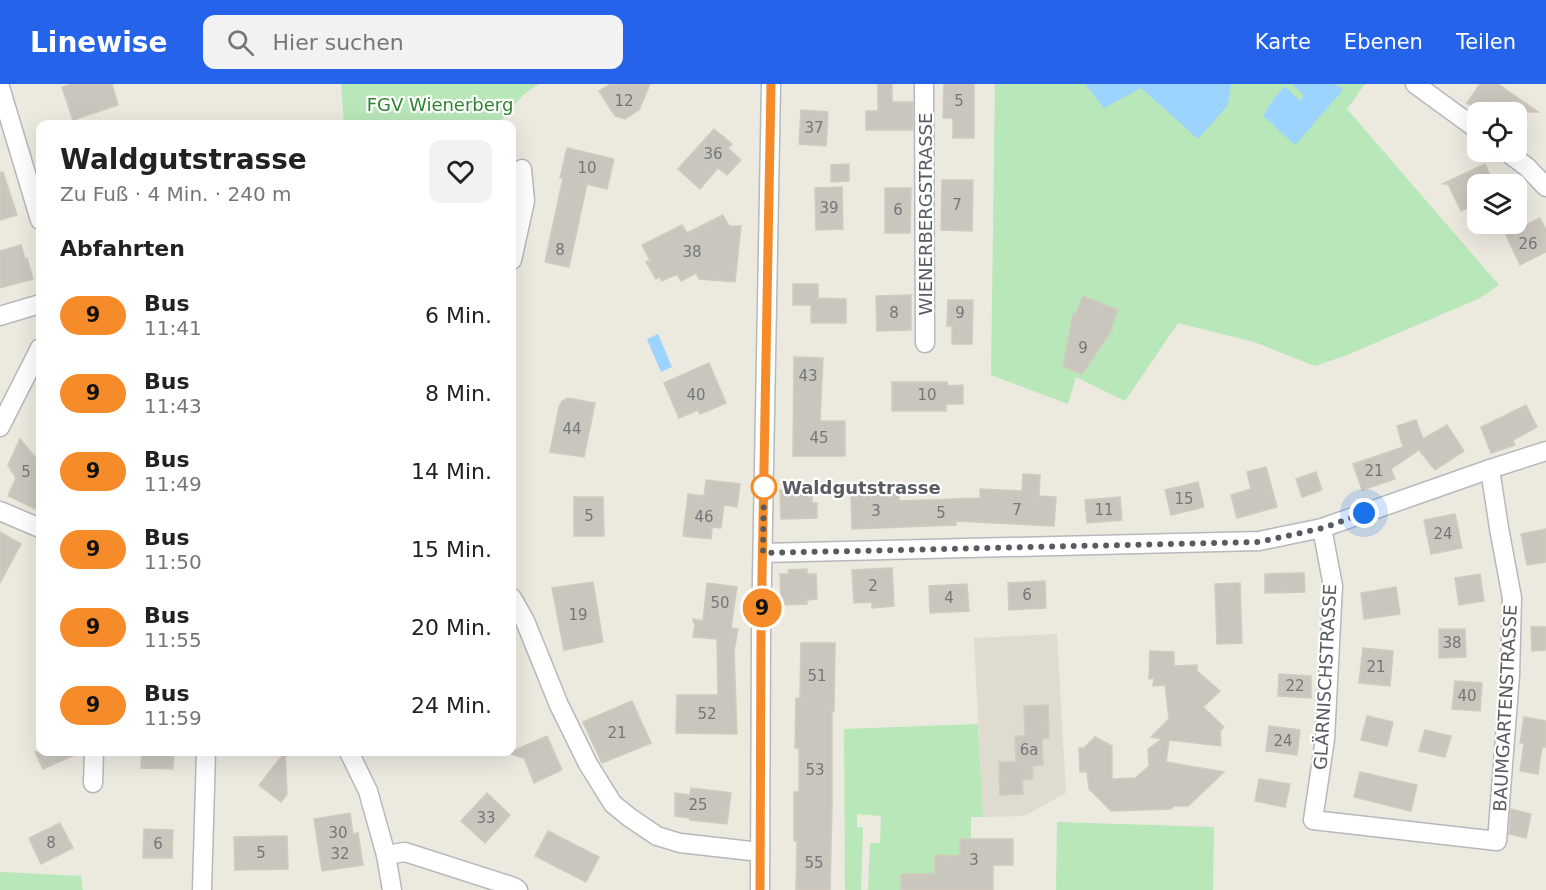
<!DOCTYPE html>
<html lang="de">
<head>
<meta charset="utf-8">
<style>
	:root { --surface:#fff; --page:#f2f2f2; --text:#222; --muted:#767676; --accent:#2563eb }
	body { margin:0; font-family:"DejaVu Sans",sans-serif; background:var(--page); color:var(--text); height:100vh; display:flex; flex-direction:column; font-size:22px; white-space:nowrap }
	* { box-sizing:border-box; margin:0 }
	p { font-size:20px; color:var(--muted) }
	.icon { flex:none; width:33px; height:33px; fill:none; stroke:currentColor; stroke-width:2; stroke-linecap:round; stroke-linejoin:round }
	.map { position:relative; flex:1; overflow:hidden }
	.drawer { position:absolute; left:36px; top:36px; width:480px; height:636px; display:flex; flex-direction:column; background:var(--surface); border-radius:12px; box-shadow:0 6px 24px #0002 }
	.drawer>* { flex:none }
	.badge { padding:0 12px; border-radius:20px; font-size:21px; line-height:39px }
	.buttons { position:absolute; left:1467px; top:18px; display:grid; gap:12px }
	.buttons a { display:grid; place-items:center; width:60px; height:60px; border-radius:12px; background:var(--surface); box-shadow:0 6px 24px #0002; font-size:30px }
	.you { position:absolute; width:30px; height:30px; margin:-15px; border:4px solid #fff; border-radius:50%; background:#1a73e8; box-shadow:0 0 0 9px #1a73e833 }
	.map>.badge { position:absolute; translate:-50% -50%; box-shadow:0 0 0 3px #fff }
	h2 { padding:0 24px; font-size:22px; line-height:54px }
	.round { display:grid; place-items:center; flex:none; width:63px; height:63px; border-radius:12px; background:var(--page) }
	.overview { display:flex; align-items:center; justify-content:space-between; height:102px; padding:0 24px }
	h1 { font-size:28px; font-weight:600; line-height:45px }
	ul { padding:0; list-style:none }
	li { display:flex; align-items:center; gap:18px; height:78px; padding:0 24px }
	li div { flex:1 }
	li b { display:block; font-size:22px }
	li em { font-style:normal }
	li .badge { min-width:66px; font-weight:700; text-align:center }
	header { display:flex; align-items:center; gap:36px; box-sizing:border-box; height:84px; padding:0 30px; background:var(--accent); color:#fff }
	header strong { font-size:28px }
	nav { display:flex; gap:33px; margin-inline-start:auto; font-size:21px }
	.search { width:420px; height:54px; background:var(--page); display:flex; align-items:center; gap:15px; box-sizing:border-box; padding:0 21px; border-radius:12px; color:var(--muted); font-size:22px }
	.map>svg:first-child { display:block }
	.education { fill:#dfdbcf }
	.green { fill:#b8e7b9 }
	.water { fill:#9cd4ff }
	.building { fill:#c9c6be; stroke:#d1cbbd; stroke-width:1.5 }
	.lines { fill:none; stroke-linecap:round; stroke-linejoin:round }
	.minor-casing { stroke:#b5b8bd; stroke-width:21 }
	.minor { stroke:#fff; stroke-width:18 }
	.line-casing { stroke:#fff; stroke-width:14 }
	.line { stroke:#f68b29; stroke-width:9 }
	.walk { stroke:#585c61; stroke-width:6; stroke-dasharray:0 10.8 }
	.stop-dot { fill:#fff; stroke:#f68b29; stroke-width:3 }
	.labels { text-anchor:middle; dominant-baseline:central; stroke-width:4.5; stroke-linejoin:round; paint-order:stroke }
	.number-label { font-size:15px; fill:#747678 }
	.park-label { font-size:18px; fill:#2e8332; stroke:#fff }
	.street-label { font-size:18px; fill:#585c61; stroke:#fff }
	.stop-label { font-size:18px; font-weight:bold; fill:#585c61; stroke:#fff; text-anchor:start }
</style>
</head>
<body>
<header>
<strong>Linewise</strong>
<div class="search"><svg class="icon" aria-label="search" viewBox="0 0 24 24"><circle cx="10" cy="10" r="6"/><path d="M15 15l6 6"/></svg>Hier suchen</div>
<nav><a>Karte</a><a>Ebenen</a><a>Teilen</a></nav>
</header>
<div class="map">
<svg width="1546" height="806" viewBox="0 0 1546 806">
	<rect width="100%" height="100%" fill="#ece9df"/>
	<path class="education" d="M1057,550L1066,709L1024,732L983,733L974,554Z"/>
	<g class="green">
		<path d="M341,0H539L523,11L498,40H344Z"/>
		<path d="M995,0H1365L1347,25L1499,201L1478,215L1347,271L1315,282L1254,258L1178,239L1125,317L1076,293L1068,320L991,291Z"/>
		<path d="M978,640L983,733H971V755H960V772H935V794L901,790V806H868L870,759H880L881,732L857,730V743H863L861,806H845L844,645Z"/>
		<path d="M1057,738L1214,743L1213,806H1056Z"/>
		<path d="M3,788L81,792L83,806H0V789Z"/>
	</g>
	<g class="water">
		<path d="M1085,0H1231L1228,21L1198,55L1141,4L1104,24Z"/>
		<path d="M1292,0H1336L1343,6L1295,61L1263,32L1275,13L1285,2L1299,16H1302L1303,10Z"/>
		<path d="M658,250L672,283L661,288L647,255Z"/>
	</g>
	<g class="building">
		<path d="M72,0H112L118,21L73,36L62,3Z"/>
		<path d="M611,0H650L639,26L625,35L615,32L599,7Z"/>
		<path d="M878,0H892V18H913V46H866V27H878Z"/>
		<path d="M944,0H974V54H953V34H943Z"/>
		<path d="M1480,0H1498L1538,28H1480L1467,19Z"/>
		<path d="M801,26L828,28L826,62L799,60Z"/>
		<path d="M714,45L732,60L728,64L741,76L727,91L718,84L700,105L678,85Z"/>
		<path d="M567,64L614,75L607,105L587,100L569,183L545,178L563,94H560Z"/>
		<path d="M849,80V97L831,98V81Z"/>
		<path d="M1485,80L1494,100H1478V119L1461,127L1448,100H1442Z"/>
		<path d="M0,88H3L17,131L0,136Z"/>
		<path d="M942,96H973L972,147L941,146Z"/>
		<path d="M842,103L843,145L816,146L815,104Z"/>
		<path d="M885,104H911L910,149H885Z"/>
		<path d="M723,131L729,142H741L735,198L699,195L696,189L681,197L677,190L662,197L660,193L656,195L646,178L650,176L642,161L682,141L687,149Z"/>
		<path d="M1540,134L1546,146V168L1520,181L1506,151Z"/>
		<path d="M21,161L25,175L27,174L33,195L0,204V167Z"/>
		<path d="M793,200H818V214L846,215V239H811V221H793Z"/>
		<path d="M911,211V246L877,247L876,212Z"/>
		<path d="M1083,212L1118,226L1110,246H1112L1082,290L1063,282L1073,230L1075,231Z"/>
		<path d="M948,216H973L972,260H952V242H947Z"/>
		<path d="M794,273L823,274L820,337H845V372H793Z"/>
		<path d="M709,279L726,319L700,330L698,326L679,334L664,299Z"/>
		<path d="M892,298H947L948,302L963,301V320H946V327H892Z"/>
		<path d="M568,314L595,319L584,373L550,368L559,323L562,317Z"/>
		<path d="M1526,321L1537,343L1513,356L1515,361L1491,369L1481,343Z"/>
		<path d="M1416,336L1423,355L1447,341L1464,367L1435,386L1419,366L1391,385L1395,395L1362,406L1353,380L1403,363L1397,342Z"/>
		<path d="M20,355L40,379V427L8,412L16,394L8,381Z"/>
		<path d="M1266,383L1277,423L1237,434L1231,411L1251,405L1247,388Z"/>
		<path d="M1316,388L1322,406L1302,413L1296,395Z"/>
		<path d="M1023,390L1040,391L1039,412L1056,413L1054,442L956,437V441L852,445L851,411L899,409V417L980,414V405L1022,407Z"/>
		<path d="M706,396L740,400L737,423L724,421L721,444L712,443L711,455L683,452L688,410L704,412Z"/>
		<path d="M1198,398L1204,423L1171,431L1165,406Z"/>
		<path d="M812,405V419H817V434L781,435L780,406Z"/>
		<path d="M574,413H603L604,452H574Z"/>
		<path d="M1120,413L1122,436L1087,439L1085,416Z"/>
		<path d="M1455,430L1462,464L1431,470L1424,436Z"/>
		<path d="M1546,445V478L1527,481L1521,450Z"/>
		<path d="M0,448L21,460L0,499Z"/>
		<path d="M892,484L894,522L872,524V518L854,519L852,486Z"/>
		<path d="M807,485V490H816L817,515L807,516V520L784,521L783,516H781L780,490H789L788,486Z"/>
		<path d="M1304,489L1305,508L1265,509V490Z"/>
		<path d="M1480,490L1484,517L1459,521L1455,494Z"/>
		<path d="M1045,497L1046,524L1009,526L1008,499Z"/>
		<path d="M593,498L603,558L564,566L552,504Z"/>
		<path d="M707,499L737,503L731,544L738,545L734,567L737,650L676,649L677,611H718L717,555L693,553L695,541L693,535L703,537Z"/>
		<path d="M1240,499L1242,559L1217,560L1215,500Z"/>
		<path d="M967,500L969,527L930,529L929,502Z"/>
		<path d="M1396,503L1400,530L1364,535L1361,509Z"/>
		<path d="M1531,543H1546V566L1532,567Z"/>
		<path d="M1439,545H1465L1466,573L1439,574Z"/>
		<path d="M801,559H835L834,627H832V719L830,806H796L797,757H794V708H799V664H795L796,614H800Z"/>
		<path d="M1363,564L1393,567L1390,602L1359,599Z"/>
		<path d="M1150,567L1174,568V582L1197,581V587L1220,607L1203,623L1224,643L1220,647L1221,662L1169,656L1166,678L1224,688L1188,722H1174L1171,725L1111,727L1089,705L1087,688H1080L1079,664H1084L1095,653L1112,662V695L1135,694L1149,682L1148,665L1162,655L1151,653L1169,635L1165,601L1153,602L1154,594L1149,595Z"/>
		<path d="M1279,590L1311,592V614L1278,612Z"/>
		<path d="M1455,597L1482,599L1480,627L1452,625Z"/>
		<path d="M632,617L651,659L602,679L583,638Z"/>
		<path d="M1048,621L1049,654L1042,655L1043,681L1032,682L1033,695L1022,696L1023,710L1000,711L999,678H1016L1015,652H1025L1024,622Z"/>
		<path d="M1367,632L1393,638L1387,662L1361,656Z"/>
		<path d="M1524,633L1546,637V663H1542L1538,690L1520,687L1524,659H1520Z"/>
		<path d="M1269,642L1300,646L1297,671L1266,667Z"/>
		<path d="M1425,646L1451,652L1445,673L1419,667Z"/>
		<path d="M547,652L562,686L534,699L524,674L508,669Z"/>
		<path d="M35,668H82L43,685Z"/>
		<path d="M142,668H174L173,685L141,684Z"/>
		<path d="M285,668L287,710L281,718L259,701Z"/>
		<path d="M1360,688L1417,701L1411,727L1354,713Z"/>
		<path d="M1259,695L1290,700L1285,723L1255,717Z"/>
		<path d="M691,704L731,709L727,740L690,736V734L675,732V709L690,711Z"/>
		<path d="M487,709L510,731L485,759L461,737Z"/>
		<path d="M1511,725L1531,730L1526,754L1509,750Z"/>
		<path d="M350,729L353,750L358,749L363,781L322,787L314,735Z"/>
		<path d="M60,739L73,764L41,780L29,754Z"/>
		<path d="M144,745L173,746L172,774H143Z"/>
		<path d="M548,747L599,773L586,798L535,772Z"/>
		<path d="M287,752L288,785L235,786L234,753Z"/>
		<path d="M960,755H1013V781H993V806H901V790H935V771L960,772Z"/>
	</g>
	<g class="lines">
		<g class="minor-casing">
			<g id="minor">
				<path d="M924,0L925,259"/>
				<path d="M1415,0L1478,46"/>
				<path d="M0,3L40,136"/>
				<path d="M1507,68L1527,83L1546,103"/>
				<path d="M512,176L525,117L522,85"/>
				<path d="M0,232L40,220"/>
				<path d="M0,343L40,264"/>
				<path d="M0,427L40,444"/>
				<path d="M1322,444L1333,502L1325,655L1313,736L1497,757L1510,591L1512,514L1499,444L1490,385"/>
				<path d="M763,469L1259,457L1322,444L1490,385L1546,367"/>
				<path d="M512,514L525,537L559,621L588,680L613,720L629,733L657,752L680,759L760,768"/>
				<path d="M349,668L368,707L386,771L392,806"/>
				<path d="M93,699L94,668"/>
				<path d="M386,771L405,768L514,803L518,806"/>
				<path d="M202,806L206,668"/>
				<path d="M760,806L761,548L771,0"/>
			</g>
		</g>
		<use href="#minor" class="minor"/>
	</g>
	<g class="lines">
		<g class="line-casing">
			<path id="line" d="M760,806L761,548L771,0"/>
		</g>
		<use href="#line" class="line"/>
		<path class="walk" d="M764,403V397L763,469L1259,458L1323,444L1364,429"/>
	</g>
	<circle class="stop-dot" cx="764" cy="403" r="12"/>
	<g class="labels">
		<g class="number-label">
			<text x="624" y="17">12</text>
			<text x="959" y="17">5</text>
			<text x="814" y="44">37</text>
			<text x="713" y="70">36</text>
			<text x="587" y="84">10</text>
			<text x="957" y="121">7</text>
			<text x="829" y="124">39</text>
			<text x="898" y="126">6</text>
			<text x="1528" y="160">26</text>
			<text x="560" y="166">8</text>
			<text x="692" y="168">38</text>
			<text x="894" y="229">8</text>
			<text x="960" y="229">9</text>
			<text x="1083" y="264">9</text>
			<text x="808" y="292">43</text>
			<text x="696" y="311">40</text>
			<text x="927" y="311">10</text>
			<text x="572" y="345">44</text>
			<text x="819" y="354">45</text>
			<text x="1374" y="387">21</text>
			<text x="26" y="388">5</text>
			<text x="1184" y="415">15</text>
			<text x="1017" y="426">7</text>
			<text x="1104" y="426">11</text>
			<text x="876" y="427">3</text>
			<text x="941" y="429">5</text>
			<text x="589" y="432">5</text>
			<text x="704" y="433">46</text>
			<text x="1443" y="450">24</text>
			<text x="873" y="502">2</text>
			<text x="1027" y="511">6</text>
			<text x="949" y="514">4</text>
			<text x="720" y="519">50</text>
			<text x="578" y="531">19</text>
			<text x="1452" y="559">38</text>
			<text x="1376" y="583">21</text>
			<text x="817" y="592">51</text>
			<text x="1295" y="602">22</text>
			<text x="1467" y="612">40</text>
			<text x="707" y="630">52</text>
			<text x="617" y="649">21</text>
			<text x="1283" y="657">24</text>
			<text x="1029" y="666">6a</text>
			<text x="815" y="686">53</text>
			<text x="698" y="721">25</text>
			<text x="486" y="734">33</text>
			<text x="338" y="749">30</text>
			<text x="51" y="759">8</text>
			<text x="158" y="760">6</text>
			<text x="261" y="769">5</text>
			<text x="340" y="770">32</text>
			<text x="974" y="776">3</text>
			<text x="814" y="779">55</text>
		</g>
		<g class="park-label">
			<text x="440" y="20">FGV Wienerberg</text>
		</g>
		<g class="street-label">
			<text transform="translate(925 130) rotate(-90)">WIENERBERGSTRASSE</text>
			<text transform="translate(1325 593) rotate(-87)">GLÄRNISCHSTRASSE</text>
			<text transform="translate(1505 624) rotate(-87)">BAUMGARTENSTRASSE</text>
		</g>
		<g class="stop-label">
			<text x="782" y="403">Waldgutstrasse</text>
		</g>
	</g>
</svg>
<div class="buttons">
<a><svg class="icon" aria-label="locate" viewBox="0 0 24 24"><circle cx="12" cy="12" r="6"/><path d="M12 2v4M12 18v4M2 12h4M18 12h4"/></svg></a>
<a><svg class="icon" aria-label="layers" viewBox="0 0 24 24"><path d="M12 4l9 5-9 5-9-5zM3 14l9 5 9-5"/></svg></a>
</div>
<div class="you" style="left:1364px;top:429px"></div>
<b class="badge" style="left:762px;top:524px;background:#f68b29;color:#111">9</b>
<section class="drawer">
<div class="overview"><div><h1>Waldgutstrasse</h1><p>Zu Fuß · 4 Min. · 240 m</p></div><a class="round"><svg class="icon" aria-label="heart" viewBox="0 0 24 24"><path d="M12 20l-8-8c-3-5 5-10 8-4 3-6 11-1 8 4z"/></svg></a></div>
<h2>Abfahrten</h2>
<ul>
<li><span class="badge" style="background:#f68b29;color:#111">9</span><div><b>Bus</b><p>11:41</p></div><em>6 Min.</em></li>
<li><span class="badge" style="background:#f68b29;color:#111">9</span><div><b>Bus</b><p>11:43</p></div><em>8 Min.</em></li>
<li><span class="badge" style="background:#f68b29;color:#111">9</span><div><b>Bus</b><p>11:49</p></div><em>14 Min.</em></li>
<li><span class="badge" style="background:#f68b29;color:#111">9</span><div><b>Bus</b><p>11:50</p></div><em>15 Min.</em></li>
<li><span class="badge" style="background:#f68b29;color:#111">9</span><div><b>Bus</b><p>11:55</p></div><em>20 Min.</em></li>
<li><span class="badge" style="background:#f68b29;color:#111">9</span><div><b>Bus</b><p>11:59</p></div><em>24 Min.</em></li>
</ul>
</section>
</div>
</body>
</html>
